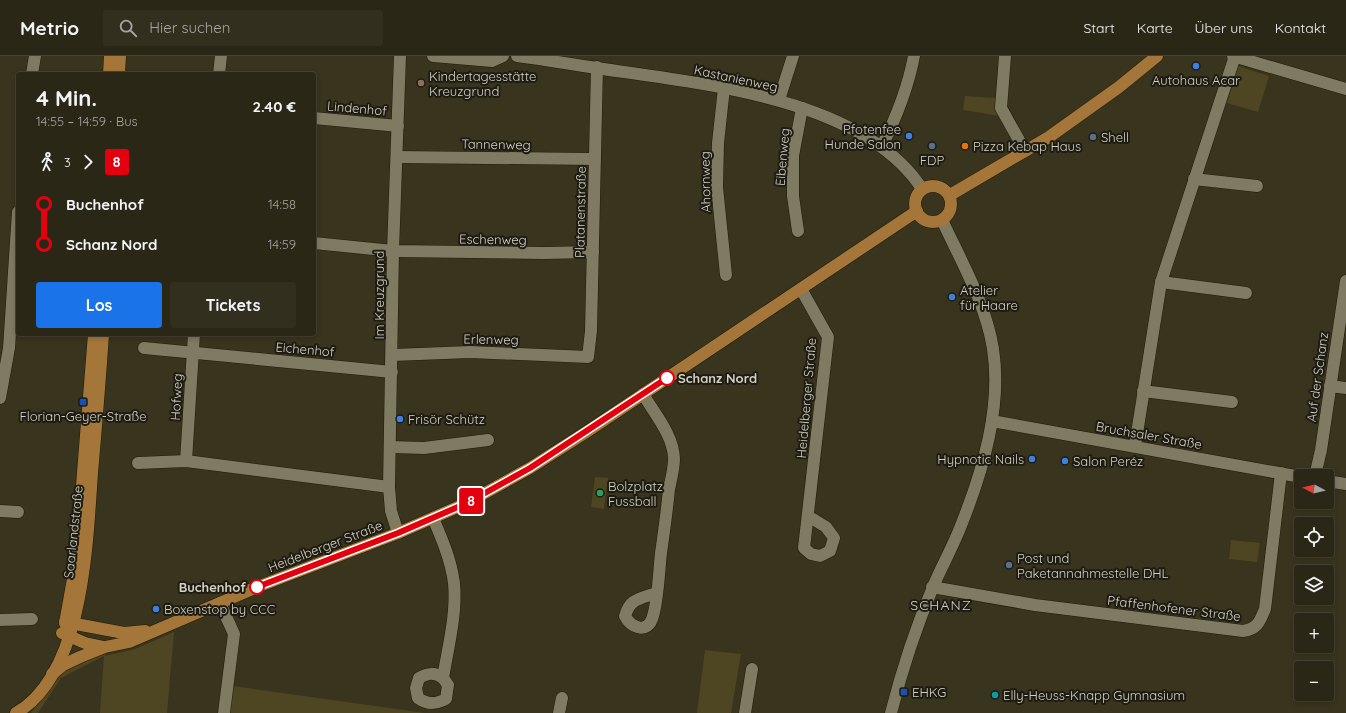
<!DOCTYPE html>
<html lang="de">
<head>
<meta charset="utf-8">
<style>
	:root { --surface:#2b2716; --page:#332f1f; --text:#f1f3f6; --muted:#a6a5a1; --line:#474435; --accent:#1a73e8 }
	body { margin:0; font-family:Quicksand,sans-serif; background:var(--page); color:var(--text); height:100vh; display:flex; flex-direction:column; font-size:15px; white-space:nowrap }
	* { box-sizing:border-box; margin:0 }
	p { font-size:13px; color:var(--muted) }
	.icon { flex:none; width:22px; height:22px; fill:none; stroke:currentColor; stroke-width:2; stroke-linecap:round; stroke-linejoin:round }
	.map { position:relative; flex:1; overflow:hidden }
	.panel { position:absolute; left:16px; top:16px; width:300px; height:264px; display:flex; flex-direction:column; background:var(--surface); border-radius:4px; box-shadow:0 2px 6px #0003,0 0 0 1px var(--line) }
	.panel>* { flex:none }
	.badge { padding:0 8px; border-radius:3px; font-size:14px; line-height:26px }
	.needle { width:26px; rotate:277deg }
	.fabs { position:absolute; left:1294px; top:413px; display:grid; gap:8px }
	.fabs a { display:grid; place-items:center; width:40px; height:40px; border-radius:4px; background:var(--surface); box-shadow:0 2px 6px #0003,0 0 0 1px var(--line); font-size:20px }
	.map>.badge { position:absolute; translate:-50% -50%; box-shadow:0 0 0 2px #fff }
	.legs { display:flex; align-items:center; gap:6px; height:44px; padding:0 20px; font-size:13px }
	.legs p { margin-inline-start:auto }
	.headline { display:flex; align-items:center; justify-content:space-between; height:68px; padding:0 20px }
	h1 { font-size:22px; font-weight:700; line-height:30px }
	.cta { display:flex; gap:8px; margin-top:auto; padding:8px 20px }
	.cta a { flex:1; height:46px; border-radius:4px; background:var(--accent); color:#fff; font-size:16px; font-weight:700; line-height:46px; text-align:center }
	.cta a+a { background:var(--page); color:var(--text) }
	ul { padding:0 20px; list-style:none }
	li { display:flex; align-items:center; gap:14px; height:40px; font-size:15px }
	li i { display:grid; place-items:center; width:6px; height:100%; margin:0 5px; background:currentColor }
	li i::after { content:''; width:10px; height:10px; margin:-5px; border:3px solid; border-radius:50%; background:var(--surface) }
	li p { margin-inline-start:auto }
	li:first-child i { background:linear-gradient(#0000 50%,currentColor 0) }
	li:last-child i { background:linear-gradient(currentColor 50%,#0000 0) }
	header { display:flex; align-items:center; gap:24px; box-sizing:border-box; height:56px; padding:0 20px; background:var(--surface); border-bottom:1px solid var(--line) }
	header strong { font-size:19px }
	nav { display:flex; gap:22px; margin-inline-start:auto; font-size:14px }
	.search { width:280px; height:36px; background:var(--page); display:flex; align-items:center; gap:10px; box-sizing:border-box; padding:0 14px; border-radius:4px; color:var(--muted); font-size:15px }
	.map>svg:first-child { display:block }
	.green { fill:#4e4522 }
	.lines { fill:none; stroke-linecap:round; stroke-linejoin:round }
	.minor-casing { stroke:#201b06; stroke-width:13 }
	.major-casing { stroke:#201b06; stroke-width:13 }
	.minor { stroke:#7f7a62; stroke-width:12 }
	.major { stroke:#a57639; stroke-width:12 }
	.line-1-casing { stroke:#fff; stroke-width:9 }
	.line-1 { stroke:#e3000f; stroke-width:6 }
	.shop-dot { fill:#3f7fe0; stroke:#1e1b12; stroke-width:1.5 }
	.education-dot { fill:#8d6e63; stroke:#1e1b12; stroke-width:1.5 }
	.service-dot { fill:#5c6f8a; stroke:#1e1b12; stroke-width:1.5 }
	.food-dot { fill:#e8710a; stroke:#1e1b12; stroke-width:1.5 }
	.stop-1-dot { fill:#fff; stroke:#e3000f; stroke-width:2 }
	.transit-dot { fill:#1a4fb4; stroke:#1e1b12; stroke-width:1.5 }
	.leisure-dot { fill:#2e9e5b; stroke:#1e1b12; stroke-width:1.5 }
	.culture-dot { fill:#0f9aa8; stroke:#1e1b12; stroke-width:1.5 }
	.labels { text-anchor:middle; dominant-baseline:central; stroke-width:4; stroke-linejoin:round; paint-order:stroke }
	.poi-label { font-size:13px; fill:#d5d2c5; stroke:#1e1b12; text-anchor:start }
	.street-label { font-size:13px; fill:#d5d2c5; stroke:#1e1b12 }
	.stop-label { font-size:13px; font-weight:bold; fill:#d5d2c5; stroke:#1e1b12; text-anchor:start }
	.neighbourhood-label { font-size:14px; letter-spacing:1px; fill:#d5d2c5; stroke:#1e1b12 }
</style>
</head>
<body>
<header>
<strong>Metrio</strong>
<div class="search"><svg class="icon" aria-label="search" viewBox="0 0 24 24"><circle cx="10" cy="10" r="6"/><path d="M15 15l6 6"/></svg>Hier suchen</div>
<nav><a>Start</a><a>Karte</a><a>Über uns</a><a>Kontakt</a></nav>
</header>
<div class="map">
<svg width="1346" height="657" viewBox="0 0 1346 657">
	<rect width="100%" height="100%" fill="#39341e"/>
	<g class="green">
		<path d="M1238,10L1269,20L1258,56L1227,47Z"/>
		<path d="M965,40L995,42L996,51L1000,60L963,54Z"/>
		<path d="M595,421L608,422L604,453L591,451Z"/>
		<path d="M1231,484L1260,487L1257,506L1229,503Z"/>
		<path d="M174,576L167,657H100L104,600L61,622L38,657H31L65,614L77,606L107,597L105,600L135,593Z"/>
		<path d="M705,594L741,598L731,657H697Z"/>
		<path d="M233,630L425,657H230Z"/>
	</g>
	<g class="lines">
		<g class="minor-casing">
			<g id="minor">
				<path d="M433,0L492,5L503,0"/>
				<path d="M517,0C555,5 593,12 631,17C723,30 868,49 922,133"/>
				<path d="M1005,0L1001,52L1025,95"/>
				<path d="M1233,0L1346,33"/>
				<path d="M32,18L35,0"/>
				<path d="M219,18L221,0"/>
				<path d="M724,32L718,87L717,131L726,219"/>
				<path d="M779,44L793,0"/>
				<path d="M314,62L398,70"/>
				<path d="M882,90C896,62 908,32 914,0"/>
				<path d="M397,101L595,103"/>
				<path d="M1194,123L1257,130"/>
				<path d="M798,175L793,140V100L802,52"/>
				<path d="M314,187L393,195L544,197L593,196"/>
				<path d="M1161,226L1246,237"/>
				<path d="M801,233L828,281L804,492L811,498L820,500L830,495L834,482L826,471L808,460"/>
				<path d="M144,292L392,316"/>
				<path d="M393,299L470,296L588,301L591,275L597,11"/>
				<path d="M1330,330L1346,332"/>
				<path d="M1143,335L1232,346"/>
				<path d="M643,338C654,357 674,380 674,403C674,413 671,424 669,433C667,455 664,476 661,497C659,514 658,548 652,563C646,579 630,570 625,560C630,542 640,543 656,537"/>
				<path d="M0,342L9,292L18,156"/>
				<path d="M992,365L1301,421"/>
				<path d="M1135,390L1161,226L1235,0"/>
				<path d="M391,391L424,392L488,384"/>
				<path d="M186,405L194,278"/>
				<path d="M138,407L186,405L389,431"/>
				<path d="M1315,420L1321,394L1346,225"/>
				<path d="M1327,425L1346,428"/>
				<path d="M0,455L18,456"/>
				<path d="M433,462C442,483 451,504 454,527C457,558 448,591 443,622L448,629L446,643C436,648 428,649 418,642L416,632L419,622C428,617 434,616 443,622"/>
				<path d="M398,477L391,455L389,431L393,195L400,0"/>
				<path d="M932,531L1035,549L1243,575C1258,573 1260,565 1265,553L1281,417"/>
				<path d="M220,547L234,578L224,657"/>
				<path d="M0,564L32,563"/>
				<path d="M559,657L562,642"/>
				<path d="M745,657L752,613"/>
				<path d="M891,657C902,614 916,571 933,531C942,509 954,489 962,467C983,414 1002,351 993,293C986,248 961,205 942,164"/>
			</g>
		</g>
		<g class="major-casing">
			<g id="major">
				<path d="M109,18L110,0"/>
				<path d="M119,18L120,0"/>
				<circle cx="933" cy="148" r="18"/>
				<path d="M950,139L1049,81L1119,31L1157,0"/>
				<path d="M65,566L124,577L145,575"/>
				<path d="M65,567L73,523L78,480L94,278"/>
				<path d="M62,577L85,587L104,591"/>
				<path d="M52,618L63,609L80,601L105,591L129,586L257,531L398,477L467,447L530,412L588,375L917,155"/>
				<path d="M16,657C84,618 87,487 92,417C96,371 100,324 103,278"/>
			</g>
		</g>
		<use href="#minor" class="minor"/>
		<use href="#major" class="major"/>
	</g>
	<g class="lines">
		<g class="line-1-casing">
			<path id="line-1" d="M257,531L398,477L467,447L530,412L667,322"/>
		</g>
		<use href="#line-1" class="line-1"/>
	</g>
	<g class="shop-dot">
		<circle cx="1196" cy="10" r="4"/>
		<circle cx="909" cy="80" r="4"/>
		<circle cx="952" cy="241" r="4"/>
		<circle cx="400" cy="363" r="4"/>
		<circle cx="1032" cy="403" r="4"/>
		<circle cx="1065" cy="405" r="4"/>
		<circle cx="156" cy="553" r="4"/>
	</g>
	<circle class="education-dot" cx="421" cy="27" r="4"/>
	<g class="service-dot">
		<circle cx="1093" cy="81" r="4"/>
		<circle cx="932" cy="90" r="4"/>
		<circle cx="1009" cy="509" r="4"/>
	</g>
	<circle class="food-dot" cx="965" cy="90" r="4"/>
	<g class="stop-1-dot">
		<circle cx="667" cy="322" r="7"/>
		<circle cx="257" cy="531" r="7"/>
	</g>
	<g class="transit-dot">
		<rect x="79" y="342" width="8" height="8" rx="2"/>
		<rect x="900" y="632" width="8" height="8" rx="2"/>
	</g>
	<circle class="leisure-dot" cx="600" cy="437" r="4"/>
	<circle class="culture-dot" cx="995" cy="639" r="4"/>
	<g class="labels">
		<g class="poi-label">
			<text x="429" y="20">Kindertagesstätte<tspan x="429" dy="15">Kreuzgrund</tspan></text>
			<text x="1196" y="24" text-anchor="middle">Autohaus Acar</text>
			<text x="901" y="73" text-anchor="end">Pfotenfee<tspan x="901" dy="15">Hunde Salon</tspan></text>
			<text x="1101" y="81">Shell</text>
			<text x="973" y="90">Pizza Kebap Haus</text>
			<text x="932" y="104" text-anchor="middle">FDP</text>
			<text x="960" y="234">Atelier<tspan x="960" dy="15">für Haare</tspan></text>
			<text x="83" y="360" text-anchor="middle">Florian-Geyer-Straße</text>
			<text x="408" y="363">Frisör Schütz</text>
			<text x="1024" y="403" text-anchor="end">Hypnotic Nails</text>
			<text x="1073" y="405">Salon Peréz</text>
			<text x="608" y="430">Bolzplatz<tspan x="608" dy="15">Fussball</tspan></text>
			<text x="1017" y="502">Post und<tspan x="1017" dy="15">Paketannahmestelle DHL</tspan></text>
			<text x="164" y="553">Boxenstop by CCC</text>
			<text x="912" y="636">EHKG</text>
			<text x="1003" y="639">Elly-Heuss-Knapp Gymnasium</text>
		</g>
		<g class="street-label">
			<text transform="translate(736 22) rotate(12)">Kastanienweg</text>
			<text transform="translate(357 52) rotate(5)">Lindenhof</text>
			<text transform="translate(496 88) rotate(1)">Tannenweg</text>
			<text transform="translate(782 101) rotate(-85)">Eibenweg</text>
			<text transform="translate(705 126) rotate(-91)">Ahornweg</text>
			<text transform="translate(580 156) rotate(-89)">Platanenstraße</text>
			<text transform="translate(493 183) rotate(1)">Eschenweg</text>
			<text transform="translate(379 239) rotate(-90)">Im Kreuzgrund</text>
			<text transform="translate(491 283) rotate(1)">Erlenweg</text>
			<text transform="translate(305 293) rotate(5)">Eichenhof</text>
			<text transform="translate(1317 321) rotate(-82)">Auf der Schanz</text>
			<text transform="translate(176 341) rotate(-87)">Hofweg</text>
			<text transform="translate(806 342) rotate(-85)">Heidelberger Straße</text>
			<text transform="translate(1149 379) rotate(10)">Bruchsaler Straße</text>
			<text transform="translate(73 476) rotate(-84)">Saarlandstraße</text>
			<text transform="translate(325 490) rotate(-21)">Heidelberger Straße</text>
			<text transform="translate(1174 552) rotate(7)">Pfaffenhofener Straße</text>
		</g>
		<g class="stop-label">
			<text x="678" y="322">Schanz Nord</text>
			<text x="246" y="531" text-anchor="end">Buchenhof</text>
		</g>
		<g class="neighbourhood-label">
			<text x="941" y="549">SCHANZ</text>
		</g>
	</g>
</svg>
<div class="fabs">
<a><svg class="needle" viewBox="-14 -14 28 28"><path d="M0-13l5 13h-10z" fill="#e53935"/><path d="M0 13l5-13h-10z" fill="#a6a5a1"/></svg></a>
<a><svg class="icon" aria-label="locate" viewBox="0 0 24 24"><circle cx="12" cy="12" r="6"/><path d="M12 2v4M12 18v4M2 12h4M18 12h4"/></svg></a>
<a><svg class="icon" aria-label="layers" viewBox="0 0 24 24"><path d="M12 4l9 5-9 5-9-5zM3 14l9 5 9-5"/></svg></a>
<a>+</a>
<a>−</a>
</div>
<b class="badge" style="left:471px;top:445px;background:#e3000f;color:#fff">8</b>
<section class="panel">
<div class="headline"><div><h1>4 Min.</h1><p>14:55 – 14:59 · Bus</p></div><b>2.40 €</b></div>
<div class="legs"><svg class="icon" aria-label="walk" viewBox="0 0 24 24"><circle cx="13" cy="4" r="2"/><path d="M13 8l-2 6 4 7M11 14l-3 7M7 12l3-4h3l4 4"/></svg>3<svg class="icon" aria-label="forward" viewBox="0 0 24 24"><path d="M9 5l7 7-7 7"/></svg><b class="badge" style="background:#e3000f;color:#fff">8</b></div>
<ul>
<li><i style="color:#e3000f"></i><b>Buchenhof</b><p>14:58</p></li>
<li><i style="color:#e3000f"></i><b>Schanz Nord</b><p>14:59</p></li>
</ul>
<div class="cta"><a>Los</a><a>Tickets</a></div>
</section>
</div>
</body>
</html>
